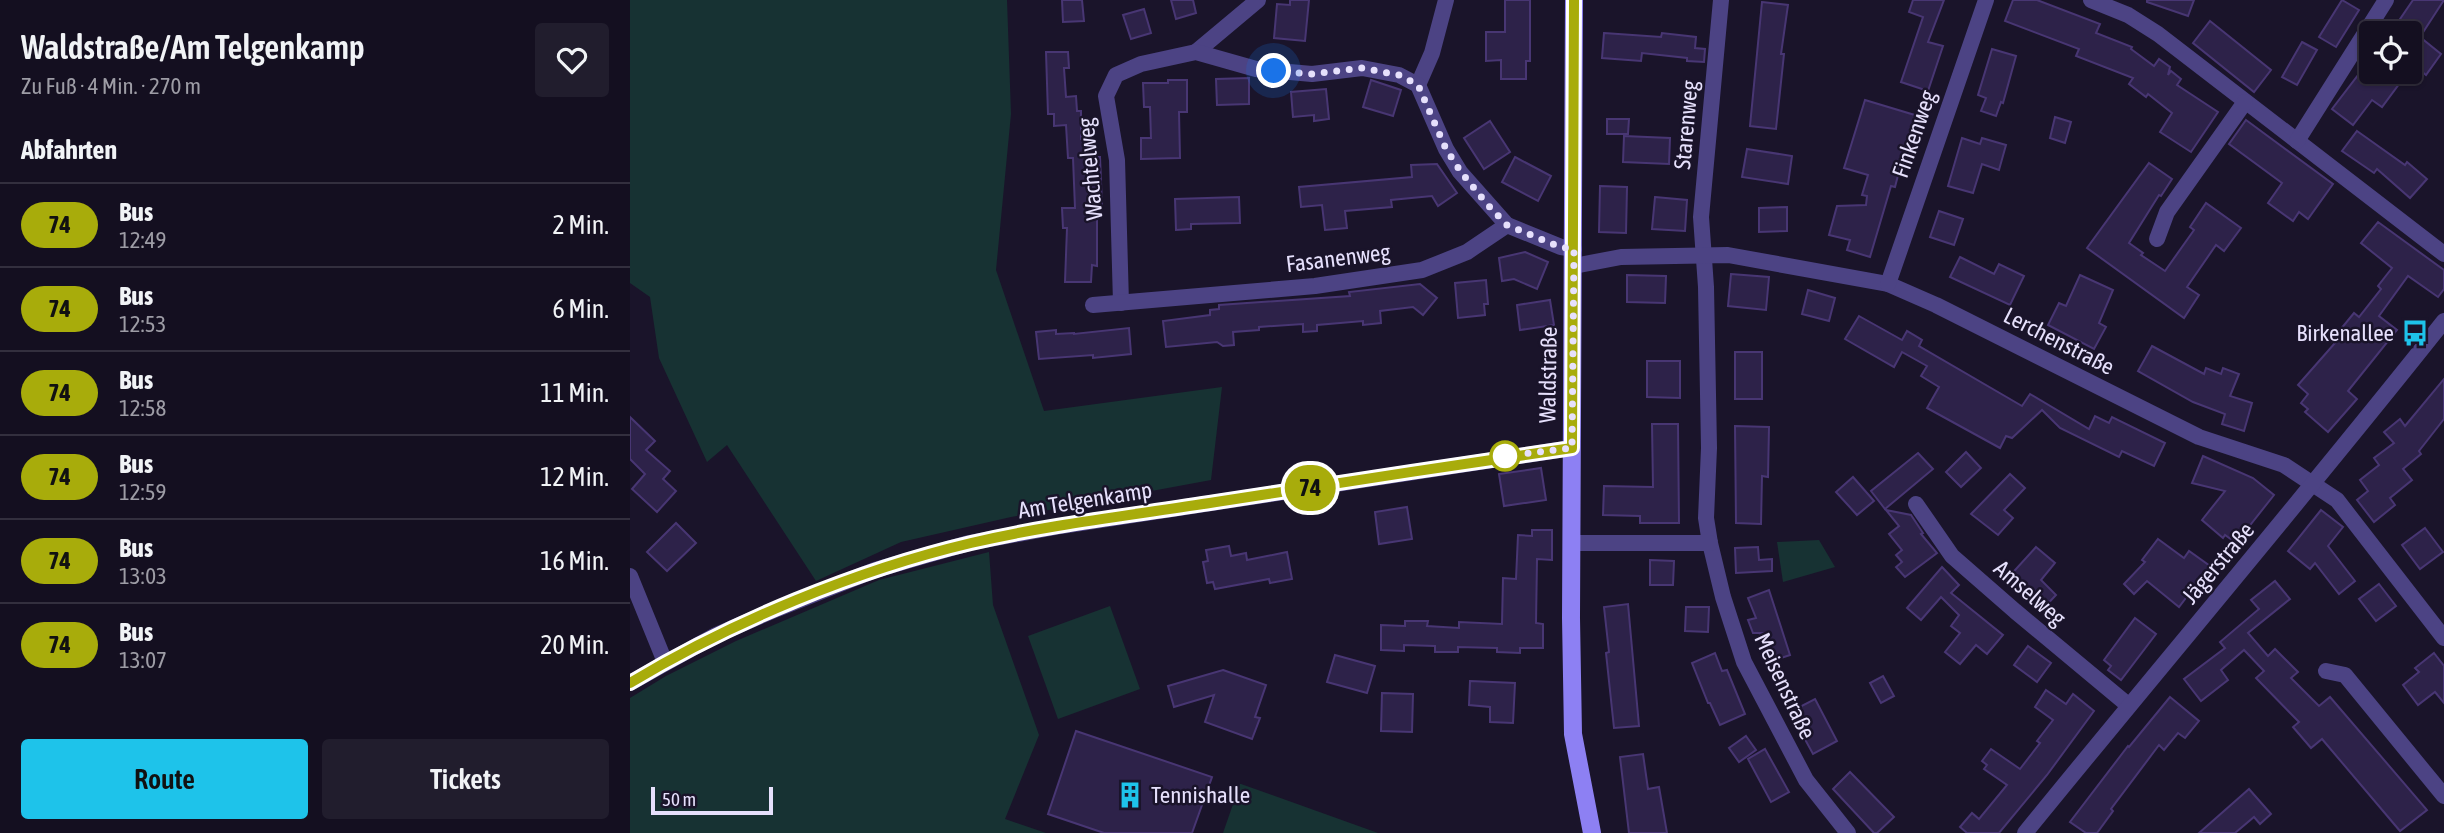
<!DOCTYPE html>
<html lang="de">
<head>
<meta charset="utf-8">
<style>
	:root { --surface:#140f20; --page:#211d2d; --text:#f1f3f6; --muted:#9d9ca5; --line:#332f3e; --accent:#1ec3ea }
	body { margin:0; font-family:"Asap Condensed",sans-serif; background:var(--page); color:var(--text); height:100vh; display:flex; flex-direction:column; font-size:26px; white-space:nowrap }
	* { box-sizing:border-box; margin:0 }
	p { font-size:23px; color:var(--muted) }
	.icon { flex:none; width:38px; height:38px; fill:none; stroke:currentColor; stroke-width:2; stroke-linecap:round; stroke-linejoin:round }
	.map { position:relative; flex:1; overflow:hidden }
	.panel { display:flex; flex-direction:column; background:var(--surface); width:630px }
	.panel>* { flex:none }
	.badge { padding:0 14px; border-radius:23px; font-size:24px; line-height:46px }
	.fabs { position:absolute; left:1729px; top:21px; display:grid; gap:14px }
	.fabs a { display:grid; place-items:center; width:63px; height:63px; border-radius:7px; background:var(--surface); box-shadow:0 2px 5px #0004,0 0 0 2px var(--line); font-size:35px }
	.scale { position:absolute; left:21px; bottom:18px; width:122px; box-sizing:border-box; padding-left:7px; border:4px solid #e6e0fc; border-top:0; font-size:19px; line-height:24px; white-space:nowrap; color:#e6e0fc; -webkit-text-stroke:5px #1a142a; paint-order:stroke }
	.you { position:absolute; width:35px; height:35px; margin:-18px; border:5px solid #fff; border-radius:50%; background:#1a73e8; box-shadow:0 0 0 10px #1a73e833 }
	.map>.badge { position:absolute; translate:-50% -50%; box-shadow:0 0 0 4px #fff }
	h2 { padding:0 21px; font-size:26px; line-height:63px }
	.round { display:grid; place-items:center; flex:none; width:74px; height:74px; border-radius:7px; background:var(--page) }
	.summary { display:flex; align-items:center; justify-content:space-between; height:119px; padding:0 21px }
	h1 { font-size:33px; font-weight:600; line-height:52px }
	.cta { display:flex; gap:14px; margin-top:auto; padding:14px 21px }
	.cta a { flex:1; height:80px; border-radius:7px; background:var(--accent); color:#111; font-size:28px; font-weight:600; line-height:80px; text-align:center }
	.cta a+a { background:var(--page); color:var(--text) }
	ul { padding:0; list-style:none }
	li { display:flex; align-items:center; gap:21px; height:84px; padding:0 21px; border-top:2px solid var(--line) }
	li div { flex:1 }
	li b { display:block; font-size:26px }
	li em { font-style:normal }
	li .badge { min-width:77px; font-weight:700; text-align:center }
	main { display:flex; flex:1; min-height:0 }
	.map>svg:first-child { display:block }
	.green { fill:#173233 }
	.building { fill:#2d2249; stroke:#483673; stroke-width:2 }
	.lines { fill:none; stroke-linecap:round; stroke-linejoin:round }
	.street { stroke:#4c4384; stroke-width:16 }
	.secondary { stroke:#8d80f3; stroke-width:18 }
	.line-casing { stroke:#fff; stroke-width:16 }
	.line { stroke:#a8ac0b; stroke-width:10 }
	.walk { stroke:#e6e0fc; stroke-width:7; stroke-dasharray:0 12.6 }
	.stop-dot { fill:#fff; stroke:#a8ac0b; stroke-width:3.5 }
	.labels { text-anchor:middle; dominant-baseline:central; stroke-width:5; stroke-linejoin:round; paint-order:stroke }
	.street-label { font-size:23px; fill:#e6e0fc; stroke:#1a142a }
	.poi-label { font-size:23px; fill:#e6e0fc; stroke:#1a142a; text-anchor:end }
</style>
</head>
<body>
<main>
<section class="panel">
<div class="summary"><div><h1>Waldstraße/Am Telgenkamp</h1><p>Zu Fuß · 4 Min. · 270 m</p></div><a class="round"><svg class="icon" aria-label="heart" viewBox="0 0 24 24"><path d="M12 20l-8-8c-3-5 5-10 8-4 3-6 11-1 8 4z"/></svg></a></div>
<h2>Abfahrten</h2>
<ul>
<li><span class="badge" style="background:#a8ac0b;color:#111">74</span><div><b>Bus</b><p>12:49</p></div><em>2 Min.</em></li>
<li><span class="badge" style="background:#a8ac0b;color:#111">74</span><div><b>Bus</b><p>12:53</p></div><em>6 Min.</em></li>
<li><span class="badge" style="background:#a8ac0b;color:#111">74</span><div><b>Bus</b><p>12:58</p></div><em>11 Min.</em></li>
<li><span class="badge" style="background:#a8ac0b;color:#111">74</span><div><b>Bus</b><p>12:59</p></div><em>12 Min.</em></li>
<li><span class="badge" style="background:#a8ac0b;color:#111">74</span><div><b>Bus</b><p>13:03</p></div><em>16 Min.</em></li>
<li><span class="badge" style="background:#a8ac0b;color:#111">74</span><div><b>Bus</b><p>13:07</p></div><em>20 Min.</em></li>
</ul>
<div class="cta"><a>Route</a><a>Tickets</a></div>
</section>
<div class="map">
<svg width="1814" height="833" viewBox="0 0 1814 833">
	<rect width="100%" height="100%" fill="#1a142a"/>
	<g class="green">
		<path d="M0,0H377L381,114L366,270L414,411L592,387L581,480L381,517L271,542L186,581L97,445L77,462L29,358L20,297L0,283Z"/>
		<path d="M1189,540L1205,567L1153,582L1147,542Z"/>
		<path d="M359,552L363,605L409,735L375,819L416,833H0V698L36,676L106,641L249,580Z"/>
		<path d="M480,606L510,689L428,719L398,636Z"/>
		<path d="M610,784H611L748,833H593Z"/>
	</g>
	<g class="building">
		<path d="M432,0H452L454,21L433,22Z"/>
		<path d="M541,0H563L566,13L546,19Z"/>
		<path d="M660,0H679L675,41L644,38L647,4L660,5Z"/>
		<path d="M875,0H900V61H896V79H871V60L856,61V32H875Z"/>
		<path d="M1283,0H1314L1298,42L1313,46L1298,91L1271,82L1293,17L1279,12Z"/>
		<path d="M1383,0H1407L1470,24L1466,33L1502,47L1501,49L1524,66L1529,59L1540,67L1538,75L1541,71L1551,79L1547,85L1588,112L1561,152L1530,132L1542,113L1518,94L1516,97L1499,84L1503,78L1446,56L1449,49L1375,21Z"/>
		<path d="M1517,0H1564L1558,16L1517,2Z"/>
		<path d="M1712,0L1729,10L1706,47L1689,37Z"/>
		<path d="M1783,0H1814L1790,37L1811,54L1796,75L1780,62V33L1766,25Z"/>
		<path d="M1132,2L1158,5L1151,54H1154L1146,129L1120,126Z"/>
		<path d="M514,9L521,33L501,39L493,15Z"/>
		<path d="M1580,21L1641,70L1624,92L1563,43Z"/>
		<path d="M974,33L1031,37L1032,33L1066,37L1065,48L1075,49L1074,62L1057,61V58L1012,53L1011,61L972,58Z"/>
		<path d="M1672,42L1687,50L1667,85L1652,77Z"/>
		<path d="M1362,49L1386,56L1373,103L1371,102L1366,116L1351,111L1356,98L1348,95Z"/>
		<path d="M416,52H438L439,68H434L436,97L446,96L447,111H451V139H461L462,157H470L472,207H467V266L462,265L461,282H435L437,228H433L432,208H445L443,158H438L436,125L424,126V114H418Z"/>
		<path d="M1732,70L1743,78L1748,72H1778L1752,107L1742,100L1723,125L1702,109Z"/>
		<path d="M619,78V104L587,105L586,79Z"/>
		<path d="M538,80H557V112H549L550,158L511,159V138H521L520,107H514L513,83H538Z"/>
		<path d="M741,80L771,90L763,116L733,107Z"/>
		<path d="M696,89L699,119L684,121V115L663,117L661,92Z"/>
		<path d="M1235,100L1288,116L1273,156L1265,187L1261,186L1240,257L1217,250L1220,240L1199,235L1207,206L1236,205L1237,196L1232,195L1238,175L1214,168Z"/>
		<path d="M1425,117L1441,122L1435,143L1420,138Z"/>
		<path d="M977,119H999L998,134H977Z"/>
		<path d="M1616,120L1703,184L1678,219L1669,212L1663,221L1638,203L1652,183L1599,144Z"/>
		<path d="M860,121L880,152L854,169L834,138Z"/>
		<path d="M1727,131L1775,165L1777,162L1797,179L1780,198L1747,169L1744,173L1712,151Z"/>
		<path d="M994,136L1040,138L1039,164L993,162Z"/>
		<path d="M1332,138L1350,144L1352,138L1376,145L1369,170L1352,164L1343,193L1318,186Z"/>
		<path d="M1117,149L1162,156L1158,184L1112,177Z"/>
		<path d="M885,157L921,176L908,201L872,182Z"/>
		<path d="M1519,163L1542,179L1531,196L1529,195L1499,243L1513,253L1511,255L1535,271L1564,230L1560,227L1576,203L1611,228L1594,251L1586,245L1557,287L1569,295L1554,318L1457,248Z"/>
		<path d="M807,164L827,193L808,206L802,196L761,200L762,207L715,211L717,228L695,230L692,205L671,207L669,187L782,177L781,165Z"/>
		<path d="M970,186L997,187L996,233L969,232Z"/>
		<path d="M609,197L610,223L561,224V229L546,230L545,199Z"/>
		<path d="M1025,197L1057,200L1055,231L1022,229Z"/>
		<path d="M1157,207V231L1129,232V208Z"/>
		<path d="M1309,211L1333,219L1324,245L1300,237Z"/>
		<path d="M1748,222L1814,270V289L1808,297L1778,276L1749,316L1767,330L1718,391L1727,399L1698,432L1675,412L1678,409L1671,403L1678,394L1668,385L1705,343L1701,341L1724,313L1729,317L1751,289L1748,286L1762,268L1731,243Z"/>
		<path d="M895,252L918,262L907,289L884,279L872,281L869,258Z"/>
		<path d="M1330,257L1364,274L1369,264L1394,276L1380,305L1320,277Z"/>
		<path d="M1101,274L1139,277L1136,310L1098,306Z"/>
		<path d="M997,275L1036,276L1035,303L997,302Z"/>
		<path d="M1450,275L1483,290L1469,323L1476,327L1464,349L1418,325L1429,303L1436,306Z"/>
		<path d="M856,280L858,304H854L855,315L828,318L825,283Z"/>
		<path d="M790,284L807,298L793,315L783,307L750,311L751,323L733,325V321L687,325V331L673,332V324L629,327V330L603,332L604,345L593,346L587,342L536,347L533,321L580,315V310L589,309V305L720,296L719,292Z"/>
		<path d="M1178,290L1205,298L1199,321L1172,314Z"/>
		<path d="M920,300L924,325L890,330L887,305Z"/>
		<path d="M1229,316L1272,340L1277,331L1292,340L1289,346L1392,406L1400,394L1459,429L1465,416L1479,423L1482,417L1535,443L1524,466L1492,451L1489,457L1430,428L1412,410L1382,438L1376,436L1370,448L1297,408L1309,387L1291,376L1297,366L1272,352L1264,367L1215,339Z"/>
		<path d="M499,328L501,354L463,358V355L409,359L406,332L426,330V334L444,333V334Z"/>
		<path d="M1522,346L1574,374L1576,368L1591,374L1593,368L1609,374L1600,396L1622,403L1614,431L1592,424L1595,414L1563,402L1508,371Z"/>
		<rect x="1105" y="352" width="27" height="47"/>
		<path d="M1017,361H1050V398L1017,397Z"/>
		<path d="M1814,379V419L1789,451L1791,454L1773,469L1782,480L1760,498L1765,505L1744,522L1727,500L1738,491L1730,480L1749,465L1744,458L1764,443L1754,432L1770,419L1775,426Z"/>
		<path d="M0,417L25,441L16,450L40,471L33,479L46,491L27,512L2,489L15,474L0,459Z"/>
		<path d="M1022,424H1048L1049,523H1010V516L973,515L974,486L1023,487Z"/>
		<path d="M1105,426L1139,427L1138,477L1132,476L1131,524L1106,523Z"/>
		<path d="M1336,452L1351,468L1331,487L1316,472Z"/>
		<path d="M1288,453L1303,469L1255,509L1241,491Z"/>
		<path d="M1573,456L1623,478L1644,495L1606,543L1595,535L1593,538L1572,520L1595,491L1562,483Z"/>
		<path d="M911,468L916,500L874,506L869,474Z"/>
		<path d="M1380,474L1395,488L1374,510L1383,518L1368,535L1341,514Z"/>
		<path d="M1223,477L1244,501L1227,515L1206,492Z"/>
		<path d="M777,507L782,539L749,544L745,512Z"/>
		<path d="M1256,510L1281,515L1293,533L1291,534L1307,553L1275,577L1266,567L1272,562L1266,555L1272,550L1259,534L1269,526Z"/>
		<path d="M1691,510L1713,527L1698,546L1725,581L1709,594L1685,563L1680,569L1658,551Z"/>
		<path d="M46,523L66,543L37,571L17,552Z"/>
		<path d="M1795,528L1813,552L1790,569L1772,545Z"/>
		<path d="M902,530H922V560L907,559L906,623L913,624V648H890V653L867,652V648L828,647V652H805V646L774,645V651L751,650V625L775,626V621H798L797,626L829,628V622L872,624L873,578L886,579L888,535L902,536Z"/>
		<path d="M1528,539L1554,558L1559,551L1580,566L1549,607L1517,581L1504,594L1494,584L1515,562L1512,560Z"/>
		<path d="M599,546L601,556L616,553L617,560L657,552L662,579L640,583L639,579L585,589L583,582L577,583L573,562L578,561L576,550Z"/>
		<path d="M1128,547L1129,560L1142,559V571L1106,573L1105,548Z"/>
		<path d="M1406,547L1425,563L1411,580L1426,595L1410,612L1376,580Z"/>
		<path d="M1020,560L1044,561L1043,585H1020Z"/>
		<path d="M1312,567L1329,585L1321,593L1373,635L1357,654L1346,645L1330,664L1315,652L1330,633L1321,626L1329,615L1311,597L1291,620L1277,608Z"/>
		<path d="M1645,581L1660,599L1618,633L1638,656L1645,649L1668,672L1661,678L1689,706L1700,697L1797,810L1770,831L1692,739L1681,748L1663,727L1669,722L1626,678L1634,671L1614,650L1591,670L1598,680L1571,701L1554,679L1595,648L1590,642L1629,609L1621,600Z"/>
		<path d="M1749,584L1766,606L1746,621L1729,599Z"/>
		<path d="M1139,590L1160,655L1139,662L1130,635L1135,633H1123L1118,620L1126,618L1118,598Z"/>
		<path d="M998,604L1009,726L984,728L976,653L979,652L974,607Z"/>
		<path d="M1056,607H1079L1078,632L1055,631Z"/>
		<path d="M1505,618L1526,634L1491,680L1478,670L1481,666L1474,660Z"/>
		<path d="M1398,646L1421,663L1407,682L1384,665Z"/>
		<path d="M1085,653L1092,671L1097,670L1115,714L1090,725L1080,703H1078L1062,663Z"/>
		<path d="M1804,653L1814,666V703L1805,692L1788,705L1773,685L1789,672L1785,668Z"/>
		<path d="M705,655L745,666L737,693L697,682Z"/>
		<path d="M593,670L636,685L625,717L630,718L622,739L575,722L584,695L544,707L538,686Z"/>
		<path d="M1253,676L1264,696L1251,703L1240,683Z"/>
		<path d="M840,681L885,683L883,723L860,722V707L839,705Z"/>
		<path d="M1416,690L1436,704L1443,694L1464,711L1417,775L1369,833H1337L1330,827L1342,813L1349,819L1377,785L1354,769L1357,765L1352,761L1361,749L1390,769L1410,743L1407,741L1423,720L1405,707Z"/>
		<path d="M752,693L783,694L782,732L751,731Z"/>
		<path d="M1540,697L1569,721L1555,738L1548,733L1534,750L1529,745L1481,809L1483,811L1467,833H1456L1440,822L1498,746L1499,747Z"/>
		<path d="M1185,699L1207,741L1183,754L1160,712Z"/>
		<path d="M446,731L582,777L562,833H474L418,814Z"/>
		<path d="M1116,736L1126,750L1109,762L1099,748Z"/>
		<path d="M1135,749L1159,792L1141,802L1118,759Z"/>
		<path d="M1013,754L1018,789L1029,787L1037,833H999L990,757Z"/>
		<path d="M1220,772L1264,817L1247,833H1244L1203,789Z"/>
		<path d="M1619,789L1641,814L1630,824L1624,817L1605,833H1569Z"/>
	</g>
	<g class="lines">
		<g class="street">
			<path d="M1091,0L1071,217L1076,287L1079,448L1076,518L1080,543L1093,597L1114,662L1176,780L1218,833"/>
			<path d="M1461,0L1498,15L1528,34L1814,254"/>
			<path d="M566,52L628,0"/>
			<path d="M788,85L802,53L816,0"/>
			<path d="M1667,141L1756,0"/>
			<path d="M1527,239L1537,212L1615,102"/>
			<path d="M944,266L991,257L1098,255L1258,284L1306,305L1569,437L1654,465L1707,500L1814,638"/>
			<path d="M1258,284L1356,0"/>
			<path d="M491,303L487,160L476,96L486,75L511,64L566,52L626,69L682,74L732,68L769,75L788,85L816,149L830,172L877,225"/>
			<path d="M463,305L685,286L792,270L837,252L877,225L931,247L944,249"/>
			<path d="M1286,504L1322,556L1385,611L1498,705"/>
			<path d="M941,543H1080"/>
			<path d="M0,576L35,662"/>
			<path d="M1696,671L1715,675L1814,796"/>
			<path d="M0,683L86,635L147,609L245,570L339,543L431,526L942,448"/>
			<path d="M1395,833C1534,662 1677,494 1814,321"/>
		</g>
		<path class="secondary" d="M944,0L941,618L943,734L962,833"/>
	</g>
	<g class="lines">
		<g class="line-casing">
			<path id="line" d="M0,683C101,622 227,570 341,543C422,524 505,515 586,502C705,484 823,465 942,448L944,0"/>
		</g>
		<use href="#line" class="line"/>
		<path class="walk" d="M644,71L682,74L732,68L769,75L788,85L816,149L831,172L857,204L877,225L930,247L944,249L942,448L875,456"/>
	</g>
	<defs>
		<g id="bus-bare" transform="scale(2.1)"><path d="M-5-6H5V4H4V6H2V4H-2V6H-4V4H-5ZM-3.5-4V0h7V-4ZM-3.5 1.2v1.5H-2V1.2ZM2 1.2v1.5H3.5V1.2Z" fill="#1ec3ea" stroke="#1a142a" stroke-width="2.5" paint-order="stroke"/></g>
		<g id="building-bare" transform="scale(2.1)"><path d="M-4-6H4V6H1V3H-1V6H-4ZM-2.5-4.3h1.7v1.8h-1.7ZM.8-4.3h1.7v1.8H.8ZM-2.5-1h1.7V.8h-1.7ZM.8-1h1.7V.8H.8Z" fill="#1ec3ea" stroke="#1a142a" stroke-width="2.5" paint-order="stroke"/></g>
	</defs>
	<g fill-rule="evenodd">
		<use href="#bus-bare" x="1785" y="333"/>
		<use href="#building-bare" x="500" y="795"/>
	</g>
	<circle class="stop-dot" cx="875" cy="456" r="14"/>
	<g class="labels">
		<g class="street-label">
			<text transform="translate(1056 125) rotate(-85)">Starenweg</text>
			<text transform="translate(1284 134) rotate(-71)">Finkenweg</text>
			<text transform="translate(460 169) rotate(-95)">Wachtelweg</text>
			<text transform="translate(708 258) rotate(-7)">Fasanenweg</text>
			<text transform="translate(1429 341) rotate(27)">Lerchenstraße</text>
			<text transform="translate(918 375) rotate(-89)">Waldstraße</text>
			<text transform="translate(455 500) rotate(-9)">Am Telgenkamp</text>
			<text transform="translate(1588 563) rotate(-50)">Jägerstraße</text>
			<text transform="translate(1400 593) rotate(41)">Amselweg</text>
			<text transform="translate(1155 686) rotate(65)">Meisenstraße</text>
		</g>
		<g class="poi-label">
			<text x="1764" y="333">Birkenallee</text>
			<text x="521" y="795" text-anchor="start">Tennishalle</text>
		</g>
	</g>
</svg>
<div class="fabs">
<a><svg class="icon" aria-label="locate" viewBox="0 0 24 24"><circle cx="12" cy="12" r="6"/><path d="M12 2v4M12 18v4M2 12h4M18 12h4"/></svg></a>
</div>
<div class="scale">50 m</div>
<div class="you" style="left:644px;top:71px"></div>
<b class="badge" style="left:680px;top:488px;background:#a8ac0b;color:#111">74</b>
</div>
</main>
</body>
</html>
